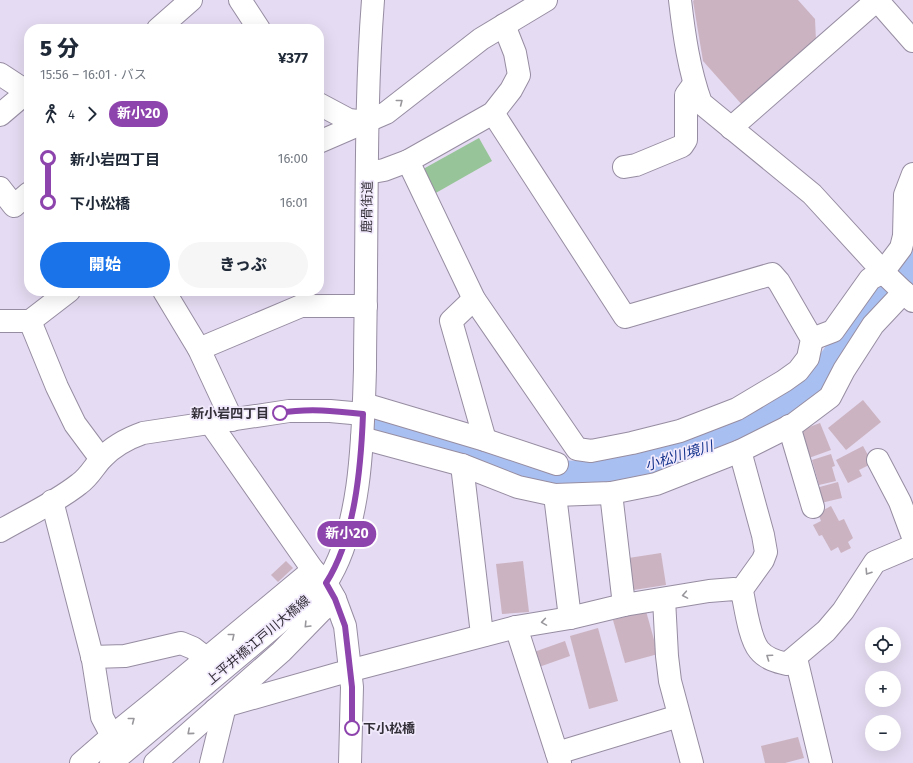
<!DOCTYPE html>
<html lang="ja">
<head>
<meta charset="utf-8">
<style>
	:root { --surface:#fff; --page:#f6f6f7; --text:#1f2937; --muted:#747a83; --accent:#1a73e8 }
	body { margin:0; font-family:"Fira Sans","Noto Sans JP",sans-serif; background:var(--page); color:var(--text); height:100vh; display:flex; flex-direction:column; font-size:15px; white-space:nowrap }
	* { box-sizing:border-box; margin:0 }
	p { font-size:13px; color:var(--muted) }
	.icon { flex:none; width:22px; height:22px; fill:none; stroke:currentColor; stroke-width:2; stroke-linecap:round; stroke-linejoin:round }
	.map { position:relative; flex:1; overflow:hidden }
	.sheet { position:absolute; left:24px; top:24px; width:300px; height:272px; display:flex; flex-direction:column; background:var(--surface); border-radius:16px; box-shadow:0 4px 16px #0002 }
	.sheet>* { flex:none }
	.badge { padding:0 8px; border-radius:13px; font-size:14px; line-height:26px }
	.controls { position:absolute; left:865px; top:627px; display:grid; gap:8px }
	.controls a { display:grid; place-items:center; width:36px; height:36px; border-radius:50%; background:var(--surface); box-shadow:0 4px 16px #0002; font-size:20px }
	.map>.badge { position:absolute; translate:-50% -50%; box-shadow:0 0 0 2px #fff }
	.legs { display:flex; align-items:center; gap:6px; height:44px; padding:0 16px; font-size:13px }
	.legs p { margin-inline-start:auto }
	.head { display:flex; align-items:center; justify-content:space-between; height:68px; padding:0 16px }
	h1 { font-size:22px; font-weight:800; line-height:30px }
	.primary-button { display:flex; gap:8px; margin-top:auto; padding:8px 16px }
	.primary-button a { flex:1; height:46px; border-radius:24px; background:var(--accent); color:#fff; font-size:16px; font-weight:800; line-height:46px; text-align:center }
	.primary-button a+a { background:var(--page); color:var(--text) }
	ul { padding:0 16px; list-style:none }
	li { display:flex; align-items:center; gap:14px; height:44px; font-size:15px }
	li i { display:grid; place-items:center; width:6px; height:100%; margin:0 5px; background:currentColor }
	li i::after { content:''; width:10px; height:10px; margin:-5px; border:3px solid; border-radius:50%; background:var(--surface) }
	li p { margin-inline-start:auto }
	li:first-child i { background:linear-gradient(#0000 50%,currentColor 0) }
	li:last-child i { background:linear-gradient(currentColor 50%,#0000 0) }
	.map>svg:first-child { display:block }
	.green { fill:#97c498 }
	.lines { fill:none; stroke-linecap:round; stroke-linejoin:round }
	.river { stroke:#a8c0f1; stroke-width:32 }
	.building { fill:#cbb3c1 }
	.minor-casing { stroke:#978da2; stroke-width:24 }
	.minor { stroke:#fff; stroke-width:22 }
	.oneway { stroke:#99979c }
	.line-1-casing { stroke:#fff; stroke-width:9 }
	.line-1 { stroke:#8e44ad; stroke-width:6 }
	.stop-1-dot { fill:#fff; stroke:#8e44ad; stroke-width:2 }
	.labels { text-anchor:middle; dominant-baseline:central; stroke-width:3.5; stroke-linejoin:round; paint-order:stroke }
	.street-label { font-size:13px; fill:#332f38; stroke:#f1e9fc }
	.stop-label { font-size:13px; font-weight:bold; fill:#332f38; stroke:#f1e9fc; text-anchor:end }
	.water-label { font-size:14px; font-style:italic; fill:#11318b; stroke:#f1e9fc }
</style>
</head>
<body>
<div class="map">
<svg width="913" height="763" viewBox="0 0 913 763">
	<rect width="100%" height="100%" fill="#e5dbf2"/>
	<path class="green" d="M479,138L492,161L434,194L423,171L425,168Z"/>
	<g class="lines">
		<path class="river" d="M379,423L470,451L523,470L549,476L584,477L635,469L698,451L734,439L772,419L818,385L882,294L913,265"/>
	</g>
	<g class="building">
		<path d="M694,0H798L815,19L816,41L744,107L703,61L693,1Z"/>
		<path d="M863,400L881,422L846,450L828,428Z"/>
		<path d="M820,423L831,450L806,459L796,432Z"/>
		<path d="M863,446L869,457L866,458L869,465L859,470L862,476L848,483L836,460Z"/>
		<path d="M831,454L835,466L832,467L836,481L819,485L812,460Z"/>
		<path d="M838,482L842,498L821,503L816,488Z"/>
		<path d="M831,506L839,521L844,519L853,538L848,542L851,548L841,553L838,547L831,551L822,535L819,536L813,525L821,521L818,513Z"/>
		<path d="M661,553L666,585L627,591L622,559Z"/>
		<path d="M286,561L293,568L278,582L271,575Z"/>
		<path d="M523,561L529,612L502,614L496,564Z"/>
		<path d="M646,611L658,654L625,663L613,620Z"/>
		<path d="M598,628L618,701L589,709L570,636Z"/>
		<path d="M565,641L570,656L539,667L534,652Z"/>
		<path d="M798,737L804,758L785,763H765L761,746Z"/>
	</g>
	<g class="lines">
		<g class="minor-casing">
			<g id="minor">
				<path d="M240,0L259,29"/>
				<path d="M680,0C684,35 689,70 701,103L812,194L888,277L913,301"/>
				<path d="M877,0L913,41"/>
				<path d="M158,29L191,0"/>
				<path d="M0,74L29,93"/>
				<path d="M319,104L349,120L367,122"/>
				<path d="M0,115L27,92"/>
				<path d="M731,128L877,0"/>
				<path d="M319,142L386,113L481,39L546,0"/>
				<path d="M408,161L474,299L577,449L591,451L632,443L680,431L737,409L784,381L798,371L808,358L812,339L779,282L772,274L625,317L493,113"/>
				<path d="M624,167L636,165L682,146L686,140V95L694,84"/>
				<path d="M367,173L384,170L408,161L493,113L511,90L519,75L515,53L504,25"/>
				<path d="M0,188L14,206L29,193"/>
				<path d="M164,291L199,349L232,420"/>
				<path d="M474,299L451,321L485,440"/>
				<path d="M0,321H30L57,387L75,424L101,459"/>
				<path d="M30,321L69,291"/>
				<path d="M812,339L833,331L870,279L883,272L901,248L904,236L905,195L913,174"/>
				<path d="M199,349L301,306H366"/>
				<path d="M364,404L485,440L557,464"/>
				<path d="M211,424L313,570L326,583L335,599L345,626L352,687L350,763"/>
				<path d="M789,426L813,507"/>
				<path d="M362,438L462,465L518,487L555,495L611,493L656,484L740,451L794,424L830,397L844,370L873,325L904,292"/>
				<path d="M740,451L763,535L766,552L763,560L740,592"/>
				<path d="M878,460L900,502L913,537"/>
				<path d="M462,465L481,626L484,635"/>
				<path d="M611,493L624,605"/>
				<path d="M555,495L570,618"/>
				<path d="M52,501L93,660L102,717L112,736"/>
				<path d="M0,531C26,516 55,503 79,484C89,477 94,467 101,459C113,446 126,439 143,433L289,411H330L363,414"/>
				<path d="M664,599L667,656L670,681L692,763"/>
				<path d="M516,627L560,763"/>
				<path d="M92,657L125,656L181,643L193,648L206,658"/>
				<path d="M796,658L821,763"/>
				<path d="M215,710L225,706L337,674L516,627L570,618L624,605L709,591L734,589L740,592L743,596C746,611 750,639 759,650C766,659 778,662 787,664L826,631L843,611L875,562L913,546"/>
				<path d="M557,753L679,716"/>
				<path d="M81,763L112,736L154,702L313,570"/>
				<path d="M111,763L326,583C362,529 363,433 365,369C365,335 366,302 366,269C367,179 366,90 373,0"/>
				<path d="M155,763L281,652L320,612L335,599"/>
				<path d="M211,763L225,706"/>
			</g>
		</g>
		<use href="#minor" class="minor"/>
	</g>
	<defs><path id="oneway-chevron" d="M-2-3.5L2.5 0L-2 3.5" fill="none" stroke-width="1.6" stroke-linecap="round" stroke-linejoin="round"/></defs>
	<g class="oneway">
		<use href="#oneway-chevron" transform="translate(400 102) rotate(-38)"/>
		<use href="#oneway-chevron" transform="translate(868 572) rotate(123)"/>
		<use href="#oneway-chevron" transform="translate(685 595) rotate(170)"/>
		<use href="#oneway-chevron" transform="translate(544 622) rotate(171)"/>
		<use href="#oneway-chevron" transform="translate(307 625) rotate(134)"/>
		<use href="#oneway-chevron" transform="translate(232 636) rotate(-39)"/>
		<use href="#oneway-chevron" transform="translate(769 657) rotate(-145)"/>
		<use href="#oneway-chevron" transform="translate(132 720) rotate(-38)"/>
		<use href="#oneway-chevron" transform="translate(190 732) rotate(139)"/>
	</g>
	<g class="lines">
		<g class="line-1-casing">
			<path id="line-1" d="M280,413C308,408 336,411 363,414C361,467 355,538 326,583L335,599L345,626L352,687V728"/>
		</g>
		<use href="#line-1" class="line-1"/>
	</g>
	<g class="stop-1-dot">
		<circle cx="280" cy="413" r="7"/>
		<circle cx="352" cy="728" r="7"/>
	</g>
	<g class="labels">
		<g class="street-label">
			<text transform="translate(367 207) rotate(-89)">鹿骨街道</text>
			<text transform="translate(258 640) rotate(-40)">上平井橋江戸川大橋線</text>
		</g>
		<g class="stop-label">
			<text x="269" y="413">新小岩四丁目</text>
			<text x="363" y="728" text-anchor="start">下小松橋</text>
		</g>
		<g class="water-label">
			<text transform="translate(679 456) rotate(-17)">小松川境川</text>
		</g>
	</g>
</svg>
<div class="controls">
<a><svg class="icon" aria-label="locate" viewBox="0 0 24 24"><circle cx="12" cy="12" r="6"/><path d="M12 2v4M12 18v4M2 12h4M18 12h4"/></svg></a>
<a>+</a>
<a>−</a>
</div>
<b class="badge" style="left:347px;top:534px;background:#8e44ad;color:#fff">新小20</b>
<section class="sheet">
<div class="head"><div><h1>5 分</h1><p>15:56 – 16:01 · バス</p></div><b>¥377</b></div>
<div class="legs"><svg class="icon" aria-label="walk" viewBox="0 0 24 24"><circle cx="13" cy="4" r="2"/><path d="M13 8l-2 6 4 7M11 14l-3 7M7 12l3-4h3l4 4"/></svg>4<svg class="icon" aria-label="forward" viewBox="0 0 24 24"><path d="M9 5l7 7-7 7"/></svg><b class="badge" style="background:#8e44ad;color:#fff">新小20</b></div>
<ul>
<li><i style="color:#8e44ad"></i><b>新小岩四丁目</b><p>16:00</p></li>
<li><i style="color:#8e44ad"></i><b>下小松橋</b><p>16:01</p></li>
</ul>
<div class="primary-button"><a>開始</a><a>きっぷ</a></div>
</section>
</div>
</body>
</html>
